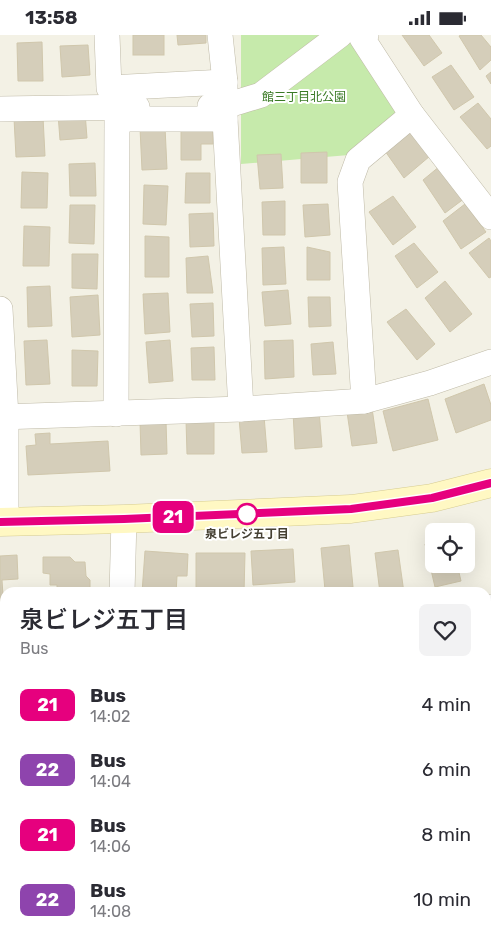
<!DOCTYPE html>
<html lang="en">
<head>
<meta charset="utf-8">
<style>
	:root { --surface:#fff; --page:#f2f2f3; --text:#2b2b33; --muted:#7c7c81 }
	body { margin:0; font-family:Rubik,"Noto Sans JP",sans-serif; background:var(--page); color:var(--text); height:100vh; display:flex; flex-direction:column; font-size:19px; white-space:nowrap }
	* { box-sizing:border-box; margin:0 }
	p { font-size:16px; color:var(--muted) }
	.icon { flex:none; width:28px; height:28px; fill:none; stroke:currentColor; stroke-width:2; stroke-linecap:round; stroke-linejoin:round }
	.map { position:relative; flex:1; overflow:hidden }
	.sheet { position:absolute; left:0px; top:552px; width:491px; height:356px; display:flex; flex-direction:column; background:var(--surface); border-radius:15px 15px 0 0; box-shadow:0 5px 20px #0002 }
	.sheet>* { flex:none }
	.badge { padding:0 10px; border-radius:8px; font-size:18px; line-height:32px }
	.buttons { position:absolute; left:425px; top:488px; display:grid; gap:10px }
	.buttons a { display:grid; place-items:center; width:50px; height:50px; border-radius:8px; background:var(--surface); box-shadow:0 5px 20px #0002; font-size:25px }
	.map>.badge { position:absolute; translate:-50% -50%; box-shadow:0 0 0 2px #fff }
	.round { display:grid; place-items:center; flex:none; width:52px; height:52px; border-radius:8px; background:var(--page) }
	.head { display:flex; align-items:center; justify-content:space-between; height:85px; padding:0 20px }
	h1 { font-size:24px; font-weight:600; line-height:38px }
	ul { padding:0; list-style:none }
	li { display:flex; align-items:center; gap:15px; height:65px; padding:0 20px }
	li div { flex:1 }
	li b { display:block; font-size:19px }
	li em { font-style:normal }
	li .badge { min-width:55px; font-weight:700; text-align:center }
	.status { display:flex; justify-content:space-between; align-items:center; height:35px; padding:0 25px; background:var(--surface); direction:ltr }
	.status svg { height:14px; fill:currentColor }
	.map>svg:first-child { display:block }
	.green { fill:#c6eaab }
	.building { fill:#d5ceba; stroke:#d0c7ac }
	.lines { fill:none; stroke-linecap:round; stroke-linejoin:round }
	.street-casing { stroke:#bfbaa7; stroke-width:26 }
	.secondary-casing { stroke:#d6cc92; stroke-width:29 }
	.street { stroke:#fff; stroke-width:25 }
	.secondary { stroke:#fff8c3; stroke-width:28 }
	.line-casing { stroke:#fff; stroke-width:11 }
	.line { stroke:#e6007e; stroke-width:8 }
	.stop-dot { fill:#fff; stroke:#e6007e; stroke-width:2.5 }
	.labels { text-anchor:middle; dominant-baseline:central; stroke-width:4; stroke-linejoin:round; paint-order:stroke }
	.park-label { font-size:12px; fill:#3a7a25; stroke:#fff }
	.stop-label { font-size:12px; font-weight:bold; fill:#464134; stroke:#fff }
</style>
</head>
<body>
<div class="status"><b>13:58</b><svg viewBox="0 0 49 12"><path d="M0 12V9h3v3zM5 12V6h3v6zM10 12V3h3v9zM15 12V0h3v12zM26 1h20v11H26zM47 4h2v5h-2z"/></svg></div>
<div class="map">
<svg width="491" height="908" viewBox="0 0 491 908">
	<rect width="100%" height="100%" fill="#f3f1e5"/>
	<g class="green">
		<path d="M241,0H355L402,80L349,120L241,129Z"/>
		<rect x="16" y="904" width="92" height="4"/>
	</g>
	<g class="building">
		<rect x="133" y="0" width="31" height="20"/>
		<path d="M177,0H206V8L178,10Z"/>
		<path d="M402,0H429L442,18L424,31Z"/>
		<path d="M461,0H481L491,12V25L480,35L459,1Z"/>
		<path d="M42,7L43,46H18L17,8Z"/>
		<path d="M88,10L90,40L62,42L60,11Z"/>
		<path d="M451,30L474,62L454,75L432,42Z"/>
		<path d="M491,37V49L486,41Z"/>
		<path d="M478,68L491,84V111L487,114L460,82Z"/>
		<path d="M85,77L87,103L60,105L58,79Z"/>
		<path d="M43,82L45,121L16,122L14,83Z"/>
		<path d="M165,92L167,134L142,135L140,93Z"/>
		<path d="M181,93L213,94V109H201V125H181Z"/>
		<path d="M413,95L430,121L404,143L385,116Z"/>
		<path d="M327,117V148H301V118Z"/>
		<path d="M281,119L283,153L260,154L257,120Z"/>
		<path d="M95,128L96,161H70L69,129Z"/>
		<path d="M440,131L465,163L445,178L423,145Z"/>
		<path d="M22,137L48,138L47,173H21Z"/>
		<path d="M186,138H210V168H185Z"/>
		<path d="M144,150L168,151L166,190L143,189Z"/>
		<path d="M393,161L416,192L393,210L369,177Z"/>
		<path d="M285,166V200H263L262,167Z"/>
		<path d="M328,169L330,200L305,202L303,170Z"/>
		<path d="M465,169L486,197L461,214L443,186Z"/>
		<path d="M70,170H95L94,209L69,208Z"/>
		<path d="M213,178L214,211L190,212L189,179Z"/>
		<path d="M24,191L50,192L49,231H23Z"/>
		<path d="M145,201L169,202V242H145Z"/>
		<path d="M489,203L491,206V242L489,243L469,218Z"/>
		<path d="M414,208L438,237L417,253L395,221Z"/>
		<path d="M284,212L286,249L263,250L262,213Z"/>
		<path d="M307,212L330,217V245H307Z"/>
		<path d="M72,219H98L97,254L72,253Z"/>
		<path d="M208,221L213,258H187L186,223Z"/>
		<path d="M445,246L472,279L450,297L425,263Z"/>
		<path d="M50,251L52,291L28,292L27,252Z"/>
		<path d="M288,255L291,289L265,291L262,257Z"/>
		<path d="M168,258L170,297L145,299L143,259Z"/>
		<path d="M98,260L100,300L72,302L70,262Z"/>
		<path d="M308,262H330L331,291L309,292Z"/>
		<path d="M213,268L214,301L192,302L190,269Z"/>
		<path d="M406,274L435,309L417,325L387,287Z"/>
		<path d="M47,305L50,349L26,350L24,306Z"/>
		<path d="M170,305L173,346L149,348L146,307Z"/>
		<path d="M293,305L294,342L265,344L264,306Z"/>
		<path d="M333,307L336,339L313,340L311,309Z"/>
		<path d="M214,312L215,345H192L191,313Z"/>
		<path d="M72,315L98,316L97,351H72Z"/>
		<path d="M484,349L491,370V385L456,398L445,364Z"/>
		<path d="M428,364L438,405L393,416L383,376Z"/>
		<path d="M372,373L377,408L352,411L347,377Z"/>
		<path d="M319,375L322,412L295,414L293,377Z"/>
		<path d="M264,381L267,417L242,418L239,383Z"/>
		<path d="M186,385H214V419H187Z"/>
		<path d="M140,386H166L167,419L141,420Z"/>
		<path d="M50,398V409L108,406L110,436L28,440L26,411L36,410L35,399Z"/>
		<path d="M434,507V529H457L461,546L435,552L425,509Z"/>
		<path d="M349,510L353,552L325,555L321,513Z"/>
		<path d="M293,514L295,547L253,550L251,516Z"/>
		<path d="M398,515L404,558H380L375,518Z"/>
		<path d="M145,516L188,519L187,541H177L176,558H142Z"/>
		<path d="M196,518H245L244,558H196Z"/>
		<path d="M17,520L18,544L2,545L4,576H0V521Z"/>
		<path d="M43,522H70L75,527H85L86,541L90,545V558H57V550H50V539L43,538Z"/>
		<path d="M145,904H170L169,908H145Z"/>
		<path d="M193,904H209L210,908H192Z"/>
		<path d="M255,904H283L282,908H254Z"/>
		<rect x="304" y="904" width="29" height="1"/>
		<rect x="377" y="904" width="29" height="4"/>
		<rect x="429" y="904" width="23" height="4"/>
	</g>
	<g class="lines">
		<g class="street-casing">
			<g id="street">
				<path d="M107,0L109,53L225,47"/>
				<path d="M220,0L225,47V84L241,374"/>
				<path d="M366,0L362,3L412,80L491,182"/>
				<path d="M210,71H225L261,60L340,0"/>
				<path d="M0,74L137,72"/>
				<path d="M0,274L6,382V486"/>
				<path d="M364,366L350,147L358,125L412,80"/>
				<path d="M116,379L117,84H225"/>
				<path d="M0,382L241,374L364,366L430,348L491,327"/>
				<path d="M122,558L124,484"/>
				<path d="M486,574L491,572"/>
				<path d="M0,597L5,598"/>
				<path d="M118,908V904"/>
				<path d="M240,908V904"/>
				<path d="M352,908V904"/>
				<path d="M469,908V904"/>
			</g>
		</g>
		<g class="secondary-casing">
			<path id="secondary" d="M0,487L124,484L351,474L432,463L491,448"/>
		</g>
		<use href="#street" class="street"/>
		<use href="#secondary" class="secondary"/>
	</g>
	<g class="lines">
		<g class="line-casing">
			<path id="line" d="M0,487L124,484L351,474L432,463L491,448"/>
		</g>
		<use href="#line" class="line"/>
	</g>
	<circle class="stop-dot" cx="247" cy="479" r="10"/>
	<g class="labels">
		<g class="park-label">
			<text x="304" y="62">館三丁目北公園</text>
		</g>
		<g class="stop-label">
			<text x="247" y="499">泉ビレジ五丁目</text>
		</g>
	</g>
</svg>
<div class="buttons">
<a><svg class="icon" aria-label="locate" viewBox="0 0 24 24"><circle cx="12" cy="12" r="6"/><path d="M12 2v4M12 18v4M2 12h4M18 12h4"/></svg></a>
</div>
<b class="badge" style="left:173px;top:482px;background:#e6007e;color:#fff">21</b>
<section class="sheet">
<div class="head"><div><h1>泉ビレジ五丁目</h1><p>Bus</p></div><a class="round"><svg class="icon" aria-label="heart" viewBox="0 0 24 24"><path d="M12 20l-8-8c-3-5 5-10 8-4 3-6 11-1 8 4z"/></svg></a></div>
<ul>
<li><span class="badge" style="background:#e6007e;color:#fff">21</span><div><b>Bus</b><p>14:02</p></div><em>4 min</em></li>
<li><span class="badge" style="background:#8e44ad;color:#fff">22</span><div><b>Bus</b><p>14:04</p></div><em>6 min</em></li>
<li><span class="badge" style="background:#e6007e;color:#fff">21</span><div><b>Bus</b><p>14:06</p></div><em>8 min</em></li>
<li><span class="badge" style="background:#8e44ad;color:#fff">22</span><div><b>Bus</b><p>14:08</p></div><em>10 min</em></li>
</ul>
</section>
</div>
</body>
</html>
